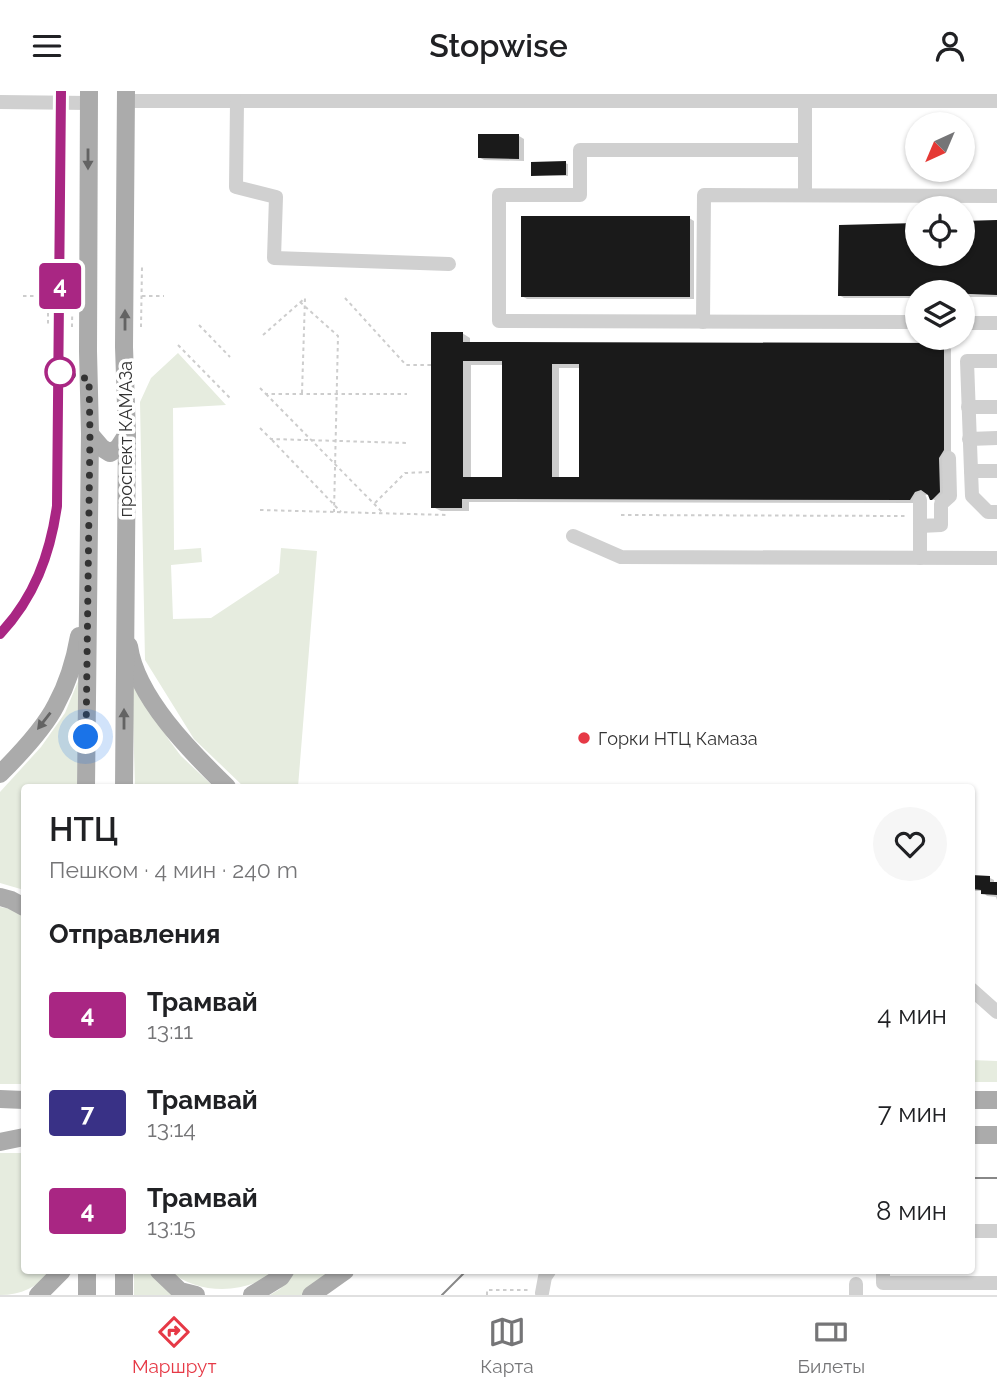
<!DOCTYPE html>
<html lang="ru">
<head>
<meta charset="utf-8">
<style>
	:root { --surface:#fff; --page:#f6f6f6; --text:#202124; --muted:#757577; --line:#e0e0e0; --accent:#e63946 }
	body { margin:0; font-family:Raleway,sans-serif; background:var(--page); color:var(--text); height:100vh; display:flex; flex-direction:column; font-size:26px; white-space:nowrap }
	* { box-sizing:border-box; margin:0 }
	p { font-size:23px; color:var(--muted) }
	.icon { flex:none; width:38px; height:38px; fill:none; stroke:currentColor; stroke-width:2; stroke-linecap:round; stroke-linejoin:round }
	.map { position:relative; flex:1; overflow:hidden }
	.side { position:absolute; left:21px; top:693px; width:954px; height:490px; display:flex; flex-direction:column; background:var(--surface); border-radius:7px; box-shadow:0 2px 5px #0004 }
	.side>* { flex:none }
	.badge { padding:0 14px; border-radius:5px; font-size:24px; line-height:46px }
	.needle { width:46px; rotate:224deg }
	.fabs { position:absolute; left:905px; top:21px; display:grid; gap:14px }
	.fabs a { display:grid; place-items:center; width:70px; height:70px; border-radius:50%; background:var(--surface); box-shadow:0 2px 5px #0004; font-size:35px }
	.you { position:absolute; width:35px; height:35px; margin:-18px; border:5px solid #fff; border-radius:50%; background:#1a73e8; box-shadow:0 0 0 10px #1a73e833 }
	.map>.badge { position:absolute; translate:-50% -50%; box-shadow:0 0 0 4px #fff }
	h2 { padding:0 28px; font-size:26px; line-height:63px }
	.round { display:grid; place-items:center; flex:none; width:74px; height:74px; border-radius:37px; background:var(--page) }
	.headline { display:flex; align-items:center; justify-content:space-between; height:119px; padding:0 28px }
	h1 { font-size:33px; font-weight:600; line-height:52px }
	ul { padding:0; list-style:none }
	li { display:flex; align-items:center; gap:21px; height:98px; padding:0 28px }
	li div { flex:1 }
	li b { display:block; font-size:26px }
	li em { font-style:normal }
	li .badge { min-width:77px; font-weight:700; text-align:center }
	header { display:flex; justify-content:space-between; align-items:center; height:91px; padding:0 28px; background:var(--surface); font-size:32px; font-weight:600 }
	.tabs { display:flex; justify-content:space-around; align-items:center; height:98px; border-top:2px solid var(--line); background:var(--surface); font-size:19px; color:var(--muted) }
	.tabs a { display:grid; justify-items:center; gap:4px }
	.tabs .selected { color:var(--accent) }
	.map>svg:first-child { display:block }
	.green { fill:#e6ecdf }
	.shadow { fill:#0003; fill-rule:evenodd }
	.building { fill:#1a1a1a; fill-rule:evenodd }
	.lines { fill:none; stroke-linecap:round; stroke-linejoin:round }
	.path { stroke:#cdcdcd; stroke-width:2; stroke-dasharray:3.5 3.5; stroke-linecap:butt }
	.minor { stroke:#d0d0d0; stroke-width:14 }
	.major { stroke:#ababab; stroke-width:18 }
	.tram { stroke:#888; stroke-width:2 }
	.oneway { fill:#636363 }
	.line-casing { stroke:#fff; stroke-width:16 }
	.line { stroke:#a92683; stroke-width:10 }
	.walk { stroke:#333; stroke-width:7; stroke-dasharray:0 12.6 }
	.stop-dot { fill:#fff; stroke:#a92683; stroke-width:3.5 }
	.poi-dot { fill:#e63946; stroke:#fff; stroke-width:2.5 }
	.labels { text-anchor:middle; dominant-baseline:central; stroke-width:7; stroke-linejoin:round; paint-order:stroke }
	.street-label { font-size:18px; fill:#333; stroke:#fff }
	.poi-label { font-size:18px; fill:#333; stroke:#fff; text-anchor:start }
</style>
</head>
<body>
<header><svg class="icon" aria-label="menu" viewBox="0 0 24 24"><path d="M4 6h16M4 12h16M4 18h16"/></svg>Stopwise<svg class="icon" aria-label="person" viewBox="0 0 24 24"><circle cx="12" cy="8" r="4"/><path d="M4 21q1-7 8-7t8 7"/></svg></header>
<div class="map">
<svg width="997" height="1204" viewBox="0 0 997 1204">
	<rect width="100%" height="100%" fill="#fff"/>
	<g class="green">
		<path d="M178,262L226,314L173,317L174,459L201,457L202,471L171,474L173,528L211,527L279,482L281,457L317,460L298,696H244L194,648L145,569L140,311L151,287Z"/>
		<path d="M81,583L77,696H24V799L0,792V701L41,656L65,622Z"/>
		<path d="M132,591L169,649L181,665L214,696H135Z"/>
		<path d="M0,816L12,818L24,826V993H0Z"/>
		<path d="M971,969L997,970V991H971Z"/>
		<path d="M0,1062H24V1180H50C38,1196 21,1204 0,1204Z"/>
		<path d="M134,1180H149L173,1204H134Z"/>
		<path d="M170,1180H276C246,1204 198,1204 170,1180Z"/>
		<path d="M295,1180H336L302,1204H270L280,1198Z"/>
	</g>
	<g class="shadow">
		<path d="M519,45L524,48V70L484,69L479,66Z"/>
		<path d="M565,72L568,73V85L533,84Z"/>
		<path d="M689,127L694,130V208H527L522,205Z"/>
		<path d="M997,131V206H962V201H917V207H844L839,204L917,133V163H962Z"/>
		<path d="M462,242L470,247V253H944L951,258V364L947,405L939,412L931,407L928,403L920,408L918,412L469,411V420H441L433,416ZM471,274H504V388H471ZM559,277H581V388H559Z"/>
		<path d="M971,786L990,787L994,789V793H997V809L996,806L987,805L982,800H971Z"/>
	</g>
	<g class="building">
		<path d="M478,43H519V68L478,67Z"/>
		<path d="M566,70V84L531,85V71Z"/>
		<rect x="521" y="125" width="169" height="81"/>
		<path d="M997,129V204L917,201V205H838L839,134L917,132V163H962V130Z"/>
		<path d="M431,241H463V251L944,252V359L939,367L940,401L932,409H930L928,404L921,399L915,401L910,409L462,408V417H431ZM463,270H502V386H463ZM552,273H579V386H552Z"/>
		<path d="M971,784L990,785V791H997V804L981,803V799L971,798Z"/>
	</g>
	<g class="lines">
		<g class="path">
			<path d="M23,205H48V236"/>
			<path d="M142,205H164"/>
			<path d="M345,207L406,274H431"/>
			<path d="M300,211L338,245L334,421"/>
			<path d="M199,234L230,266"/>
			<path d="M72,236L73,176"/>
			<path d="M141,236L142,176"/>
			<path d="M51,241H63"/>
			<path d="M263,244L304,208"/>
			<path d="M178,254L230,307"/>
			<path d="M260,297L266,303H407"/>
			<path d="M302,302L305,207"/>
			<path d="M266,303L383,422"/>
			<path d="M260,337L271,348L407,352"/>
			<path d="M272,349L341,421"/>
			<path d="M375,412L405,382L431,381"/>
			<path d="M260,419L447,424"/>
			<path d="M621,424L907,425"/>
			<path d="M487,1204V1199H530"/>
		</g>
		<g class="minor">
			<path d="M125,10H997"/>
			<path d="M805,10V104"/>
			<path d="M0,11L89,12"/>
			<path d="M237,11L236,96L276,106L274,167L449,173"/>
			<path d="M805,59H580V104H499V230L917,231"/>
			<path d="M703,231L704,104L997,105"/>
			<path d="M962,232H997"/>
			<path d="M997,270H967L971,380H997"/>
			<path d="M968,316H997"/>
			<path d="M969,348L997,347"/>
			<path d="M971,380L972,405L988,421H997"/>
			<path d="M920,409V467"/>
			<path d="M920,435L941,434V413L950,405L949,367"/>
			<path d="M573,445L621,466L997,467"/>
			<path d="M971,898L997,921"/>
			<path d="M971,1140H997"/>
			<path d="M883,1180V1192H997"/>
			<path d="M542,1202L545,1186L549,1180"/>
			<path d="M856,1204V1193"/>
		</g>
		<g class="major">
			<path d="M90,343L102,357L110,362L118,357L127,343"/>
			<path d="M129,555C136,606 191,661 227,696"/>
			<path d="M0,683C18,665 45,636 56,614C67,594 75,568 79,545"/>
			<path d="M86,696L90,343L88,260L89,0"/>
			<path d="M124,696L127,343L124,256L126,0"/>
			<path d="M0,806L11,809L24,816"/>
			<path d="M0,1008L24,1009"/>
			<path d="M971,1009H997"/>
			<path d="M971,1044H997"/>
			<path d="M0,1051L24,1046"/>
			<path d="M87,1180V1204"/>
			<path d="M159,1180L180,1200L196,1204"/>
			<path d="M38,1204L62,1180"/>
			<path d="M124,1204V1180"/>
			<path d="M252,1204L281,1186L285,1180"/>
			<path d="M311,1204L345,1180"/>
		</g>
		<g class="tram">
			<path d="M0,543C34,507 50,463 57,415L61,0"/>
			<path d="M971,1087H997"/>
			<path d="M442,1204L466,1180"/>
		</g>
	</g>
	<defs><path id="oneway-solid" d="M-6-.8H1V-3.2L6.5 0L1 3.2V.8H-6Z" transform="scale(1.75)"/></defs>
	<g class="oneway">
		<use href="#oneway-solid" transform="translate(88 68) rotate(90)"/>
		<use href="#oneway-solid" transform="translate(125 229) rotate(-90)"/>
		<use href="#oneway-solid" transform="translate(124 628) rotate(-90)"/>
		<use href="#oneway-solid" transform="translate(44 630) rotate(128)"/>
	</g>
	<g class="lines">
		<g class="line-casing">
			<path id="line" d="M0,543C34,507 50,464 57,415L61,0"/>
		</g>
		<use href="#line" class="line"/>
		<path class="walk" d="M60,281L89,288L90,343L86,646"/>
	</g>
	<circle class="stop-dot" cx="60" cy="281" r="14"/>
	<circle class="poi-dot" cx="584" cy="647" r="7"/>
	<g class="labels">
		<g class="street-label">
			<text transform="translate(125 348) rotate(-90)">проспект КАМАЗа</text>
		</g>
		<g class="poi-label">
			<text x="598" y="647">Горки НТЦ Камаза</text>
		</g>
	</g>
</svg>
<div class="fabs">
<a><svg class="needle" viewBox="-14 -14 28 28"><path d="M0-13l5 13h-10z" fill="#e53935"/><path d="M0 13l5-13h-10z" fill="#757577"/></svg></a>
<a><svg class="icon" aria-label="locate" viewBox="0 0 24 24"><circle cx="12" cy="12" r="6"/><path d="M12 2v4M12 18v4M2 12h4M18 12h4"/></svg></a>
<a><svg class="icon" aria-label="layers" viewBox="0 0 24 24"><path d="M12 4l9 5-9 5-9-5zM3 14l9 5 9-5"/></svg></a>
</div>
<div class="you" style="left:86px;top:646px"></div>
<b class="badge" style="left:60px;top:195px;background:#a92683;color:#fff">4</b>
<section class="side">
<div class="headline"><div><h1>НТЦ</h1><p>Пешком · 4 мин · 240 m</p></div><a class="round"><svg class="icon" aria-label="heart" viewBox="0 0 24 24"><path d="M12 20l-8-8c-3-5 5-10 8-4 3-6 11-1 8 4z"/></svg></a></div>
<h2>Отправления</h2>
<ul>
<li><span class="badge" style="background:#a92683;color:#fff">4</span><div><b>Трамвай</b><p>13:11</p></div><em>4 мин</em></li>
<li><span class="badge" style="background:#393186;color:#fff">7</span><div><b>Трамвай</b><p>13:14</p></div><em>7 мин</em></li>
<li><span class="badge" style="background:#a92683;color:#fff">4</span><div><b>Трамвай</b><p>13:15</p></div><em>8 мин</em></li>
</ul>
</section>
</div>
<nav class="tabs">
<a class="selected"><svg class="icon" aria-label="directions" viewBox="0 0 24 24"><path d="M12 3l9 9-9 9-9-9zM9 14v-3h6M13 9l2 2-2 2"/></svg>Маршрут</a>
<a><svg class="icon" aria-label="map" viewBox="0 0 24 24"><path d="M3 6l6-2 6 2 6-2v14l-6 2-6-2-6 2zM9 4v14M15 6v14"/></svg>Карта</a>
<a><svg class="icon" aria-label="tickets" viewBox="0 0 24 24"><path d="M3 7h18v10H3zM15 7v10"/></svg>Билеты</a>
</nav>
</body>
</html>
